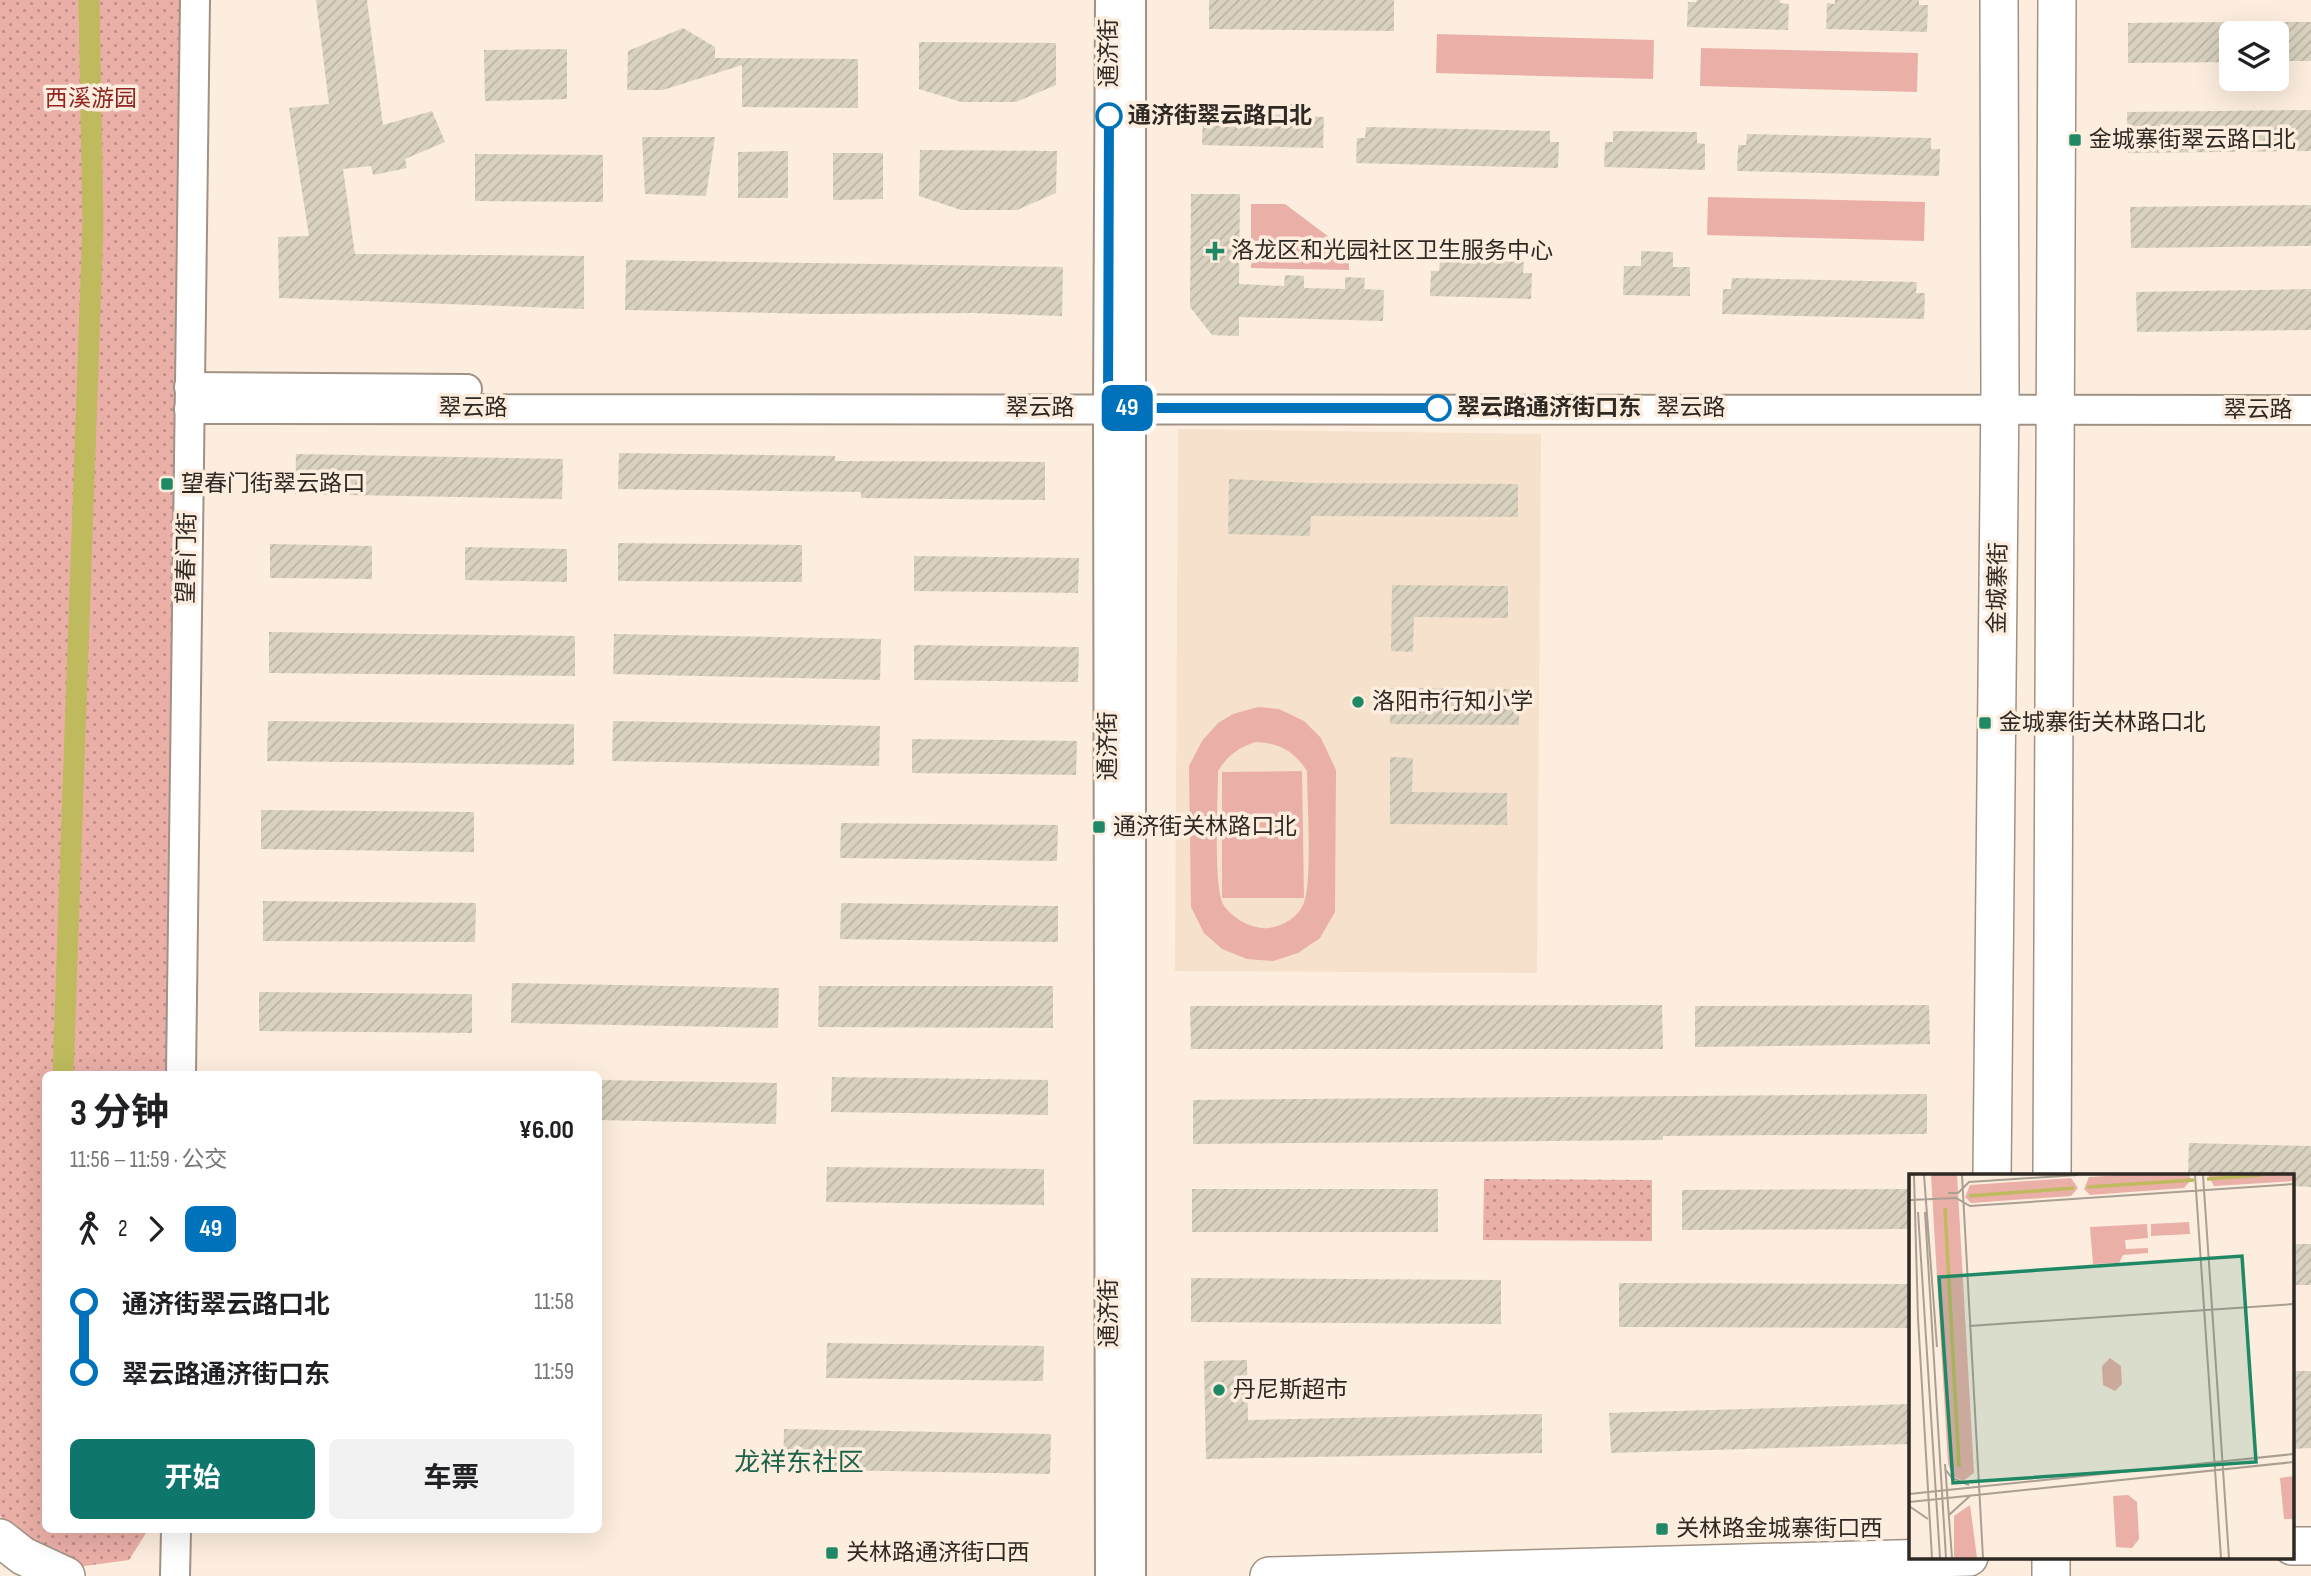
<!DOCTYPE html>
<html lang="zh">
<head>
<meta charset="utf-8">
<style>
	:root { --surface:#fff; --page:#f2f2f2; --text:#202124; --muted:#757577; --accent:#0f766e }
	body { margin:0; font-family:"Sofia Sans Condensed","Noto Sans SC",sans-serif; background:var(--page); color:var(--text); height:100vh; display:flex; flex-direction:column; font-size:26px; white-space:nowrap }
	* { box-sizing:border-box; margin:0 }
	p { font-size:23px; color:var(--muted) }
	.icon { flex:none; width:38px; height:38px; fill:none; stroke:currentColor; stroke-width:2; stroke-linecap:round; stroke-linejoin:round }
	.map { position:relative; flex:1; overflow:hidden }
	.side { position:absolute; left:42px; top:1071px; width:560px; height:462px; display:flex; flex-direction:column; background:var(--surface); border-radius:10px; box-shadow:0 7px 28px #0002 }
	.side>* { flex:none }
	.badge { padding:0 14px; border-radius:10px; font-size:24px; line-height:46px }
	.controls { position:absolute; left:2219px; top:21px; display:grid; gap:14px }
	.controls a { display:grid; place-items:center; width:70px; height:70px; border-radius:10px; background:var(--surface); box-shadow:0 7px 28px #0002; font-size:35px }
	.map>.badge { position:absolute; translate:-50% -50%; box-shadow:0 0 0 4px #fff }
	.legs { display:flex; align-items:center; gap:10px; height:77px; padding:0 28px; font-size:23px }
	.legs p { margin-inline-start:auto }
	.head { display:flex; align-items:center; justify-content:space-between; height:119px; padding:0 28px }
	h1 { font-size:38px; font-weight:700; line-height:52px }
	.primary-button { display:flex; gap:14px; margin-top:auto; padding:14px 28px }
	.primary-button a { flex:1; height:80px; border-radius:10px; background:var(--accent); color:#fff; font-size:28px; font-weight:700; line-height:80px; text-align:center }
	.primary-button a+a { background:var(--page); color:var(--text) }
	ul { padding:0 28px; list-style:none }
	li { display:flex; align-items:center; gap:24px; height:70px; font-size:26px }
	li i { display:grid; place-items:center; width:10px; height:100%; margin:0 9px; background:currentColor }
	li i::after { content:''; width:18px; height:18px; margin:-9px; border:5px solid; border-radius:50%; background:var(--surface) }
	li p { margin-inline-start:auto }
	li:first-child i { background:linear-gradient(#0000 50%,currentColor 0) }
	li:last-child i { background:linear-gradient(currentColor 50%,#0000 0) }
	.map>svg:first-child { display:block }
	.built { fill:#f6e1cd }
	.green { fill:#eaafa7; fill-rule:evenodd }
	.park { fill:url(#park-dots) }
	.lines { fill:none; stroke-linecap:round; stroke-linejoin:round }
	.canal { stroke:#beba5d; stroke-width:21 }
	.building { fill:url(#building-hatch) }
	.minor-casing { stroke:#a09285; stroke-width:32 }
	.major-casing { stroke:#a09285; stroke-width:40 }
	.minor { stroke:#fff; stroke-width:28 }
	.major { stroke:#fff; stroke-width:37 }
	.line-1-casing { stroke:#fff; stroke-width:16 }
	.line-1 { stroke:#0072bc; stroke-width:10 }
	.stop-1-dot { fill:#fff; stroke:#0072bc; stroke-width:3.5 }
	.poi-dot { fill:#1f8966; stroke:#fcedde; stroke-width:2.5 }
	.labels { text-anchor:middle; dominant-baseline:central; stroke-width:7; stroke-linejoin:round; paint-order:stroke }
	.street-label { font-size:23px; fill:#2e2923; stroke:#fcedde }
	.park-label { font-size:23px; fill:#912420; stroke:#fcedde }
	.stop-label { font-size:23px; font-weight:bold; fill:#2e2923; stroke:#fcedde; text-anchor:start }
	.poi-label { font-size:23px; fill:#2e2923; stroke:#fcedde; text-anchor:start }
	.quarter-label { font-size:26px; fill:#1d634a; stroke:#fcedde }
	.inset-river { fill:none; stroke:#beba5d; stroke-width:3.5 }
	.inset-road { fill:none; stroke:#aa9f93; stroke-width:2 }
	.view { fill:#1f8966; fill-opacity:0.15; stroke:#1f8966; stroke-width:3.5 }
	.inset-edge { fill:none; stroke:#2e2923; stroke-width:3.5 }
</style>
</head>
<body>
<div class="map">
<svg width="2311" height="1576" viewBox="0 0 2311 1576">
	<defs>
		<pattern id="park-dots" width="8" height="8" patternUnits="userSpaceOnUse" patternTransform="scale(1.75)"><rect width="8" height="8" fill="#eaafa7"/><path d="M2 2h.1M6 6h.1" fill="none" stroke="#be8e88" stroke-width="1.8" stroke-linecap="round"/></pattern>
		<pattern id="building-hatch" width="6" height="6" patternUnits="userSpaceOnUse" patternTransform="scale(1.75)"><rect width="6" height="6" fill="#dad2c0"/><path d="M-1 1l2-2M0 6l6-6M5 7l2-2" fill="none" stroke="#bbb4a5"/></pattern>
	</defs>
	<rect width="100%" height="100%" fill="#fcedde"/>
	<path class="built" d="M1178,429L1541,434L1537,973L1175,971Z"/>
	<g class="green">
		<path d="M1437,34L1654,40L1653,79L1436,73Z"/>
		<path d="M1701,48L1918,53L1917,92L1700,86Z"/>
		<path d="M1708,197L1925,202L1924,241L1707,235Z"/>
		<path d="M1251,204H1285L1349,252V270L1251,268Z"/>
		<path d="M1258,707L1279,709L1304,721L1321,738L1336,770L1335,912L1320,938L1298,953L1273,961L1247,959L1222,949L1204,933L1191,907L1189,766L1202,741L1218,723L1233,714ZM1255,742C1280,743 1294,751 1307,771C1307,799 1313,885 1303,905C1297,918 1283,926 1269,928C1253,930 1231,918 1223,904C1213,883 1218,799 1218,771C1228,755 1238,748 1255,742Z"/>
		<path d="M1302,771L1304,898H1222V772Z"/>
	</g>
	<g class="park">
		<path d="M0,0H183L167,1074H46V1530H148L129,1560L77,1567L3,1521L0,1516Z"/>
		<path d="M1484,1179L1652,1180V1241L1483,1240Z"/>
	</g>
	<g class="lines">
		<path class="canal" d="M63,1074L93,224L89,0"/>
	</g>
	<g class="building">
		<path d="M316,0H367L383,125L432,111L445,142L405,159L407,168L373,175L371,166L343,169L355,254L584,256V309L279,298L278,237L309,236L289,108L329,104Z"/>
		<path d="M1209,0H1394V31L1209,29Z"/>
		<path d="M1697,0H1780V3L1789,4L1788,30L1687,27L1688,2H1696Z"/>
		<path d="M1835,0H1919V5H1928L1927,32L1826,29L1827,3L1835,4Z"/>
		<path d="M2231,22V62L2128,63V23Z"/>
		<rect x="2277" y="22" width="34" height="39"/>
		<path d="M683,28L715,47V58L858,59V108L742,107V65L663,90H627L628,51Z"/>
		<path d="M919,42L1056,43V85L1016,102H961L919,89Z"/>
		<path d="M567,49V99L485,101L484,50Z"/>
		<path d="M1225,102L1245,103L1244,114L1286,115V104L1305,105V116L1324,117L1323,148L1202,145L1203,112L1225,113Z"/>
		<path d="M2311,110V151L2128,153L2127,112Z"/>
		<path d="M1366,127L1550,131V142H1559L1558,168L1356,163L1357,138H1365Z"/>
		<path d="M1613,131L1697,132V143L1705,144V170L1604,167L1605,142H1613Z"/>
		<path d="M1747,134L1931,138V149H1940L1939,176L1737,171L1738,145H1746Z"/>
		<path d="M642,137H715L706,196L645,194Z"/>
		<path d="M920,150L1057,151L1056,193L1017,210H961L919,196Z"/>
		<path d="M788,151V198H738V152Z"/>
		<path d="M833,153H883V199L833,200Z"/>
		<path d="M475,154L603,155V202L475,201Z"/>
		<path d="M1191,194H1240L1239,284L1284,286L1285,275L1304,276V288L1345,289V277L1365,278L1364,289L1384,290L1383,321L1239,317V336L1212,335L1190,307Z"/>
		<path d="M2311,205V246L2131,248L2130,207Z"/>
		<path d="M1641,251L1673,252V267H1690V296L1623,295L1624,266H1641Z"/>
		<path d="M626,260L1063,267L1062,316L975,313L820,314L625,310Z"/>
		<path d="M1440,260L1524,262L1523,273H1532L1531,299L1430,296L1431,271H1439Z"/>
		<path d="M1732,278L1917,282L1916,293H1925L1924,319L1722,314L1723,289H1731Z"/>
		<path d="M2311,289V330L2137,332L2136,292Z"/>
		<path d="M619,453L835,456V461L1045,462V500L861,498V492L618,489Z"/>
		<path d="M296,454L563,459L562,499L295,494Z"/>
		<path d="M1229,479L1311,483L1518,484V517L1311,516L1310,536L1228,534Z"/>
		<path d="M618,543L802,545V582L618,581Z"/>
		<path d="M270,544L372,546V579L270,578Z"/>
		<path d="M465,547L567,549V582L465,580Z"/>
		<path d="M914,556L1079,558L1078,593L914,591Z"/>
		<path d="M1392,585L1508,586V618L1414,617L1413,652L1391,651Z"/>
		<path d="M269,632L575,636V676L269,673Z"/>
		<path d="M614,634L881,639L880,680L613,674Z"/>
		<path d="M914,645L1079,647L1078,682L914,680Z"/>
		<path d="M1390,688L1519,689V725L1390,724Z"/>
		<path d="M268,721L574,724V765L267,761Z"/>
		<path d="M613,721L880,726L879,766L612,761Z"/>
		<path d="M912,739L1077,741L1076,775L912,773Z"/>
		<path d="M1390,757L1413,758L1412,792L1507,793V825L1390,824Z"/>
		<path d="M261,810L474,812V852L261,849Z"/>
		<path d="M841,823L1058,825L1057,861L840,858Z"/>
		<path d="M263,901L476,903L475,942L263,941Z"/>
		<path d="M841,903L1058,906V942L840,939Z"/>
		<path d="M512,983L779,988L778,1028L511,1023Z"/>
		<path d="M819,986H1053V1028L818,1027Z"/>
		<path d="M259,992L472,994V1033L259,1031Z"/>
		<path d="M1662,1005L1663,1049H1191L1190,1006Z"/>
		<path d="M1929,1005L1930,1044L1695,1047V1006Z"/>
		<path d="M832,1077L1048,1080V1115L831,1112Z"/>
		<path d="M598,1080L777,1083L776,1124L598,1120Z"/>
		<path d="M1927,1094V1134L1663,1136V1140L1193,1144V1100Z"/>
		<path d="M2189,1143L2311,1146V1187L2292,1186V1175H2188Z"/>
		<path d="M827,1167L1044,1169V1205L826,1202Z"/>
		<rect x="1192" y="1189" width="246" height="43"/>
		<path d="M1910,1189V1229L1682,1230V1190Z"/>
		<rect x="2292" y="1244" width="19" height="41"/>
		<path d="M1191,1278L1501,1280V1324L1191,1322Z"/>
		<path d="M1619,1283L1910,1284V1328L1619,1327Z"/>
		<path d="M827,1343L1044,1346L1043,1381L826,1378Z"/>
		<path d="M1247,1360L1248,1420L1542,1414V1453L1206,1459L1204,1361Z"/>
		<path d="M2292,1371H2311V1448L2292,1449Z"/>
		<path d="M1910,1404V1444L1611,1453L1609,1413Z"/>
		<path d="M784,1429L1051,1434L1050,1474L783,1469Z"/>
	</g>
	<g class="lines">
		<g class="minor-casing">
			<g id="minor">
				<path d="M1110,0L1108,408L1110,1576"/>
				<path d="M189,387L467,389"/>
				<path d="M189,409L2311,410"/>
				<path d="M181,1074L195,0"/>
				<path d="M175,1576L176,1530"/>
				<path d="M1131,1576V0"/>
			</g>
		</g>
		<g class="major-casing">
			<g id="major">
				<path d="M1992,1175L2000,391L1999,0"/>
				<path d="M2052,1175L2057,0"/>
				<path d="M0,1538L23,1556L66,1576"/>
				<path d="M2292,1546H2311"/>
				<path d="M2051,1557V1576"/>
				<path d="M1269,1576L1969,1557"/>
			</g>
		</g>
		<use href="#minor" class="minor"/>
		<use href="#major" class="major"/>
	</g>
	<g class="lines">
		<g class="line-1-casing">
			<path id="line-1" d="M1109,116L1108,408H1438"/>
		</g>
		<use href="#line-1" class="line-1"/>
	</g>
	<g class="stop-1-dot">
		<circle cx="1109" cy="116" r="12"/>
		<circle cx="1438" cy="408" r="12"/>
	</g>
	<g class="poi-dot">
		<rect x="2068" y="133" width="14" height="14" rx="3.5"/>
		<path d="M1211.5 240.5h7v7h7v7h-7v7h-7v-7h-7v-7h7z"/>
		<rect x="160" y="477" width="14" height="14" rx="3.5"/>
		<circle cx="1358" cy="702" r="7"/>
		<rect x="1978" y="716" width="14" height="14" rx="3.5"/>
		<rect x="1092" y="820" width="14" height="14" rx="3.5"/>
		<circle cx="1219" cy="1390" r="7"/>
		<rect x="1655" y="1522" width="14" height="14" rx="3.5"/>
		<rect x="825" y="1546" width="14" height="14" rx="3.5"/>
	</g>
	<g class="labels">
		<g class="street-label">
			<text transform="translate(1109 53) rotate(-90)">通济街</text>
			<text x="473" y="408">翠云路</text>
			<text x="1040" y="408">翠云路</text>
			<text x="1691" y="408">翠云路</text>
			<text x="2258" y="410">翠云路</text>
			<text transform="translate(187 558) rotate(-89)">望春门街</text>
			<text transform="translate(1998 588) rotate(-89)">金城寨街</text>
			<text transform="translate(1108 746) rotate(-90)">通济街</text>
			<text transform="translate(1109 1313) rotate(-90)">通济街</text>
		</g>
		<g class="park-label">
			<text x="91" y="99">西溪游园</text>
		</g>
		<g class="stop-label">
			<text x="1128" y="116">通济街翠云路口北</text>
			<text x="1457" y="408">翠云路通济街口东</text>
		</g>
		<g class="poi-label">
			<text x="2089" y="140">金城寨街翠云路口北</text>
			<text x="1231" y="251">洛龙区和光园社区卫生服务中心</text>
			<text x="181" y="484">望春门街翠云路口</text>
			<text x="1372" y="702">洛阳市行知小学</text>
			<text x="1999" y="723">金城寨街关林路口北</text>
			<text x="1113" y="827">通济街关林路口北</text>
			<text x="1233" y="1390">丹尼斯超市</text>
			<text x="1676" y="1529">关林路金城寨街口西</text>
			<text x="846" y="1553">关林路通济街口西</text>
		</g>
		<g class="quarter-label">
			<text x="799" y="1463">龙祥东社区</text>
		</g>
	</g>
	<g transform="translate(1909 1174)">
		<rect width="385" height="385" fill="#fcedde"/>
		<path d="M280,48L281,60L242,62V50ZM238,50L239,64L216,66L217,75L239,74V79L214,81L210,89L184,90L181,53ZM201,184L212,192L213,210L206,217L194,211L193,192ZM219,321L228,328L230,365L223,374L207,373L204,322Z" fill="#eaafa7"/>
		<path d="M385,302V345H375L371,304Z" fill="#eaafa7"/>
		<path d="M22,1H48L65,299L54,307L44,302L39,290ZM212,1H280L282,6L275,14L181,21L175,15L180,3ZM299,1H385V7L305,12ZM162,4L169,14L162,22L62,29L56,23L61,11ZM61,331L68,384H45V342Z" fill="#eaafa7"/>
		<path class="inset-river" d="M298,5L352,1M178,13L285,6M60,22L165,14M36,34L50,293"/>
		<path class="inset-road" d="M5,1L9,144L23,384M15,1L28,173M53,1L74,384M286,1L312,384M294,1L320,384M39,19H49L60,8L169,1M0,26L47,24L61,32L385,10M9,38L31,384M16,38L37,384M60,152L385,130M36,290L43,384M36,295L43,304L60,311M0,320L385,280M0,328L385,288M0,332L19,345M40,341L62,321"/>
		<path class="view" d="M333,82L347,288L44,309L30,103Z"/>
		<rect width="385" height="385" class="inset-edge"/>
	</g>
</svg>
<div class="controls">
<a><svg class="icon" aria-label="layers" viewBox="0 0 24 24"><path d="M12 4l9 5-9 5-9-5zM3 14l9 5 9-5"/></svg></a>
</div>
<b class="badge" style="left:1127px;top:408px;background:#0072bc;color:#fff">49</b>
<section class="side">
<div class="head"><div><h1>3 分钟</h1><p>11:56 – 11:59 · 公交</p></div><b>¥6.00</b></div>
<div class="legs"><svg class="icon" aria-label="walk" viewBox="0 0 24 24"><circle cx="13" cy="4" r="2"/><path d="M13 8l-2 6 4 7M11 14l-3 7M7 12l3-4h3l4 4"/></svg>2<svg class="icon" aria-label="forward" viewBox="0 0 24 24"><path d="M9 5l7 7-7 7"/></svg><b class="badge" style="background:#0072bc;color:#fff">49</b></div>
<ul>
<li><i style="color:#0072bc"></i><b>通济街翠云路口北</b><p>11:58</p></li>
<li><i style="color:#0072bc"></i><b>翠云路通济街口东</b><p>11:59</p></li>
</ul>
<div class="primary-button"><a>开始</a><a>车票</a></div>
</section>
</div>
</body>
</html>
